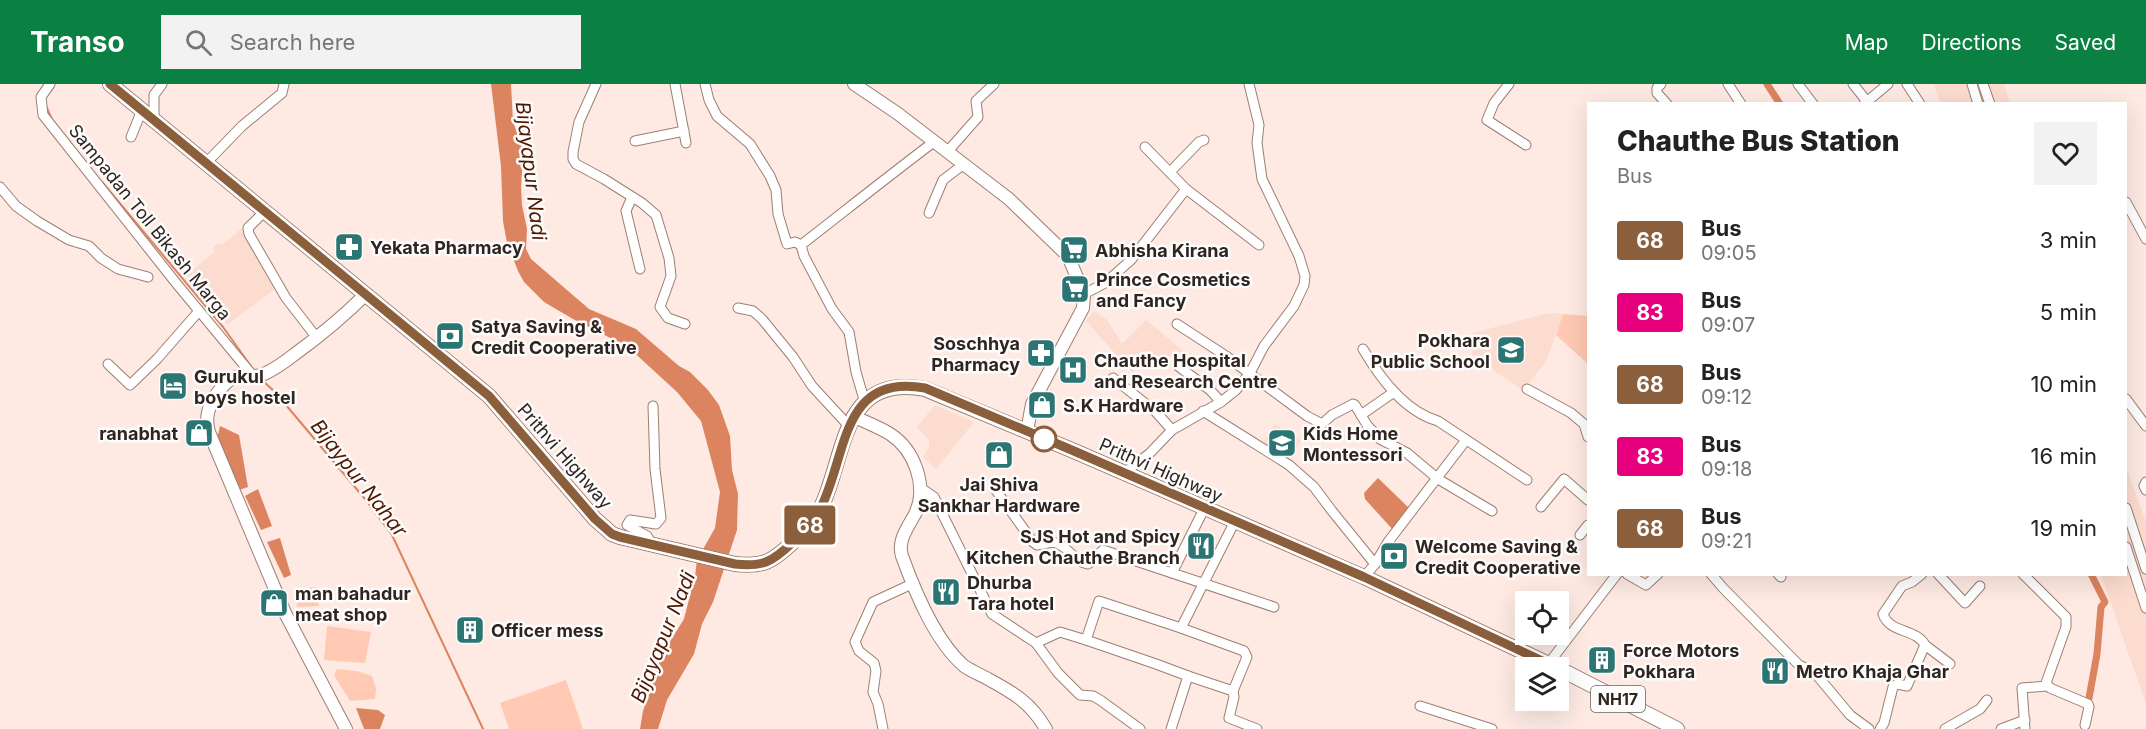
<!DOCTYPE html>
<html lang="en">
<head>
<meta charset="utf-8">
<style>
	:root { --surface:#fff; --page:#f2f2f2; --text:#222; --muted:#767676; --accent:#0b8043 }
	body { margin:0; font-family:Inter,sans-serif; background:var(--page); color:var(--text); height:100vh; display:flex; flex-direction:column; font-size:22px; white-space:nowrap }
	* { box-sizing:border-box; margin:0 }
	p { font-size:20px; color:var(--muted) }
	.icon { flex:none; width:33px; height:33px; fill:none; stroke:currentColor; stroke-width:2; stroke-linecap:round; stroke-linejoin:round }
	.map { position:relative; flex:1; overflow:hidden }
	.side { position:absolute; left:1587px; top:18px; width:540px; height:474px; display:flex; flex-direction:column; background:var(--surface); border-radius:0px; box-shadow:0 6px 24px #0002 }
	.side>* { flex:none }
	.badge { padding:0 12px; border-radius:4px; font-size:21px; line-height:39px }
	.controls { position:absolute; left:1515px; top:507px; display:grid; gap:12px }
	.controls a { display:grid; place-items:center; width:54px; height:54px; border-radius:0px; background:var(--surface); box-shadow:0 6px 24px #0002; font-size:30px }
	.map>.badge { position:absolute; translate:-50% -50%; box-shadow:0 0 0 3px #fff }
	.round { display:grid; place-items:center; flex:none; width:63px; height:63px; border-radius:0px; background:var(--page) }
	.overview { display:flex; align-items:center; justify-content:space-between; height:102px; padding:0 30px }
	h1 { font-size:28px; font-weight:800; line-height:45px }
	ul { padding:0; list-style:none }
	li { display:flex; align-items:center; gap:18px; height:72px; padding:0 30px }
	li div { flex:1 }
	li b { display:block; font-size:22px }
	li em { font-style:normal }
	li .badge { min-width:66px; font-weight:700; text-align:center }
	header { display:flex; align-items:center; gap:36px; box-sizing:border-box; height:84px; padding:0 30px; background:var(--accent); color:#fff }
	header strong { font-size:28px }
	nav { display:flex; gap:33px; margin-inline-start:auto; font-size:21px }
	.search { width:420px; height:54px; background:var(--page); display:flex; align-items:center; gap:15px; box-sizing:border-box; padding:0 21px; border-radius:0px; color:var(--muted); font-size:22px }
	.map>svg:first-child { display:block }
	.built { fill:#fcdccf }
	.green { fill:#ffc9b3 }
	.water { fill:#dc8460 }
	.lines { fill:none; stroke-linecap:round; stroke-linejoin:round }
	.stream { stroke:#dc8460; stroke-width:2 }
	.canal { stroke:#dc8460; stroke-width:7 }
	.minor-casing { stroke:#9b7f73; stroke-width:11 }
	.major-casing { stroke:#9b7f73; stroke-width:14 }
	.highway-casing { stroke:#9b7f73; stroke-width:16 }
	.minor { stroke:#fff; stroke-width:9 }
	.major { stroke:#fff; stroke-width:12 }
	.highway { stroke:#fff; stroke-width:14 }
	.line-casing { stroke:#fff; stroke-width:14 }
	.line { stroke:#8b5e3c; stroke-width:9 }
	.stop-dot { fill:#fff; stroke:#8b5e3c; stroke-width:3 }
	.labels { text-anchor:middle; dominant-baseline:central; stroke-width:5; stroke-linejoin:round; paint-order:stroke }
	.shield { fill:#fcfcfc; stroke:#6c6561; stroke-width:1.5 }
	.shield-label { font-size:16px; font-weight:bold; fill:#2f241f }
	.street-label { font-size:18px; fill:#2f241f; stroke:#fcfcfc }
	.poi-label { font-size:18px; font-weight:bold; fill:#2f241f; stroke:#fcfcfc; text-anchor:start }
	.water-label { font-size:20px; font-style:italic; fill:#4f1900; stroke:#fcfcfc }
</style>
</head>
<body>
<header>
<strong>Transo</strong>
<div class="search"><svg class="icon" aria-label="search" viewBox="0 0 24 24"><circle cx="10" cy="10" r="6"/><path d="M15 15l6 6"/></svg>Search here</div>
<nav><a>Map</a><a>Directions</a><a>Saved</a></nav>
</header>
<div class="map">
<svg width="2146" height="645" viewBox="0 0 2146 645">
	<rect width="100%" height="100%" fill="#feeae3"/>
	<g class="built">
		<path d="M1934,0H2004L2010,19H1940Z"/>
		<path d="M242,144L278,203L227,241L194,202L187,191L214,168V163L219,159L222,161Z"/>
		<path d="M1094,227L1107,236L1122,260L1146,236L1188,271L1191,269L1195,273L1187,284L1170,271L1153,286L1147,278L1132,288L1086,237Z"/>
		<path d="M1555,229L1563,230L1546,278L1523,306L1494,287L1480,272L1472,271L1473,249L1544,230Z"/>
		<path d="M935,321L974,338L936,385L923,373L929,363V356L917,343Z"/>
		<path d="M1275,340L1301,357L1287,377L1262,360Z"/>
		<path d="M2126,383L2146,438V620L2101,491L2126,490Z"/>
	</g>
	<g class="green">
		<path d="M1563,230L1588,232V280L1556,251Z"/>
		<path d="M317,503L319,522L297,523L296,505Z"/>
		<path d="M327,542L371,548L365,579L324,576Z"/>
		<path d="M337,585L357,587L372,592L376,605L375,615L350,617L334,591Z"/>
		<path d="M566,596L583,645H509L500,619Z"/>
	</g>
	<g class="water">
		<path d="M491,0H511L513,38L521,59L523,72L521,103L522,121L527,145L526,165L531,175L589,225L636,245L679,282L690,288L708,306L719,321L730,352L732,386L738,410L737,446L713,518L702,540L694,570L667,616L658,645H640L643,627L661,572L684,535L695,492L697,476L715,444L720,408L701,337L677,308L628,263L573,235L544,218L524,198L518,187L507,159L503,137L501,82Z"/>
		<path d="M220,342L239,351L248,403L236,407L217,355Z"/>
		<path d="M1378,394L1412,427L1394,447L1365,415L1364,409Z"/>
		<path d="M258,405L272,442L261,446L245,412Z"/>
		<path d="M280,454L291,491L284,494L267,458Z"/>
		<path d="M356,624L378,626L385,631L380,645H364Z"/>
	</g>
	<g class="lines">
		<g class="stream">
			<path d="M47,24L53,38"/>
			<path d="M102,98L223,243L253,285"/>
			<path d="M263,297L275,308L365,415L392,451L483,645"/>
		</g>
		<g class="canal">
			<path d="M1767,0L1780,20"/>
			<path d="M2089,614L2097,570L2101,523L2105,518L2091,490"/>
		</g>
		<g class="minor-casing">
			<g id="minor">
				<path d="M50,0L41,13L43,31L176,199L253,292"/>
				<path d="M596,0L579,38L573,68V75L576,80L604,95L642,119L656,131L669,174L671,192L660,223L668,234L685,240"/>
				<path d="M675,0L686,59"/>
				<path d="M705,0L709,16L717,32L750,60L770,92L776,106L778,130L787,160L795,158L801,161"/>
				<path d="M1509,0L1494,19L1487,36L1526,61"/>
				<path d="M1661,0L1657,4V9L1667,20"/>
				<path d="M1728,0L1741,20"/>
				<path d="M1798,0L1813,20"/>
				<path d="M1853,0L1869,20"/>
				<path d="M1907,0L1920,20"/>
				<path d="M1972,0L1978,20"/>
				<path d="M1983,0L1990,20"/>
				<path d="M1864,20L1888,0"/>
				<path d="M154,36V11L162,0"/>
				<path d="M131,53L142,26"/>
				<path d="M635,57L684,47"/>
				<path d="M1145,63L1186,105L1259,161"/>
				<path d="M948,67L978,33L976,17L994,0"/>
				<path d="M206,79L242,42L282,9L284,0"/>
				<path d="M1170,88L1199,58L1204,56"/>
				<path d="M0,103L16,122L37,137L69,156L89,162L101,174L118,185L148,193"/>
				<path d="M632,113L626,127L640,185"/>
				<path d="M2126,118L2146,155"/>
				<path d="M265,127L248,144L249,150L286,214L317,254"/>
				<path d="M929,129L943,96L964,80"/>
				<path d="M1084,210L1105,199L1131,176L1186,105"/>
				<path d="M738,224L753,227L762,235L793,273L812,302L848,341"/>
				<path d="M1177,240L1226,272L1307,332L1322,340L1332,331L1353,320L1355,321L1367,341L1380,355L1407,369L1438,395L1492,427"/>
				<path d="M1363,265C1380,294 1404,327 1438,337L1527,396"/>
				<path d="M108,280L130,301L157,275L199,227"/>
				<path d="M1178,282L1210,306L1221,318"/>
				<path d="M1113,294L1155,327L1172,346"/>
				<path d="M1527,305L1571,329L1584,340L1588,353"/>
				<path d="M2126,315L2146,342"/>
				<path d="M865,319L856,288L849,248L832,225L804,172L801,161C846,126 890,91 935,57"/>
				<path d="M1203,327L1289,381L1314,403L1332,427L1375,480"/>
				<path d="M1361,331L1394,308"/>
				<path d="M1124,389L1149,370L1172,346L1221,318L1236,306L1250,289L1264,262L1294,222L1304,201L1305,192L1299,172L1262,95L1257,59L1259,41L1249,0"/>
				<path d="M2146,398L2144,402L2146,406"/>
				<path d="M921,404L934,413L992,530L1036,559L1060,548L1086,556"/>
				<path d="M995,405L1033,458L1037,461C1044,461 1049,457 1056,459C1069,463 1074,478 1088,480L1103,466L1274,523"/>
				<path d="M1541,423L1564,395L1588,416"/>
				<path d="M2126,424L2146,485"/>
				<path d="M1580,451L1588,441"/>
				<path d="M652,461L647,452L627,441L630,436L656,440L661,434L655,385L653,322"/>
				<path d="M2126,463L2146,524"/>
				<path d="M1172,489L1204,425"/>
				<path d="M1627,490L1646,501L1658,490"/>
				<path d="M1711,490L1723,504L1799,581L1815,589L1850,631L1869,645"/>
				<path d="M1778,490L1781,493"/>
				<path d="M1938,490L1965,519L1980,502"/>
				<path d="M2023,490L2066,533V543L2046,599L2050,604L2088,620L2089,623L2085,641"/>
				<path d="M1364,493L1375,480L1388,458L1466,356"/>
				<path d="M1181,544L1099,517L1086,556L1156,580L1188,592"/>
				<path d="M1036,559L1058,589L1080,611L1093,612L1100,616L1140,645"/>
				<path d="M1925,561L1950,580"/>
				<path d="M1549,579L1617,490"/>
				<path d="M1233,607L1234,613L1229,634L1257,645"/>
				<path d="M1420,622L1492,645"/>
				<path d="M883,645L878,620L873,608L876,587L874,579L859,567L855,558L873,518L914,499"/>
				<path d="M1171,645L1188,592L1233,607L1247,573L1244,567L1181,544L1235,437"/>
				<path d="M1880,645L1884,639L1893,603L1897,600L1907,602L1925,561C1916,544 1890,550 1883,530L1902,502L1912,498L1922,490"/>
				<path d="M1945,645L1980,625L1987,616"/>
				<path d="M2001,645L2025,636"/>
				<path d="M2025,645L2022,604L2047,602"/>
			</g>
		</g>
		<g class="major-casing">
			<g id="major">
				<path d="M854,0L897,29L1009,115L1068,172L1084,210L1083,224L1032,320L1027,347"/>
				<path d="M853,332C865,338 879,343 890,350C915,366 928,403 915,430C908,443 897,457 902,472C915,508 935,557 964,582C971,587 981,591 988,595C1014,609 1031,619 1046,645"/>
				<path d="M346,645L285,529L209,348C203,329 212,313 226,299C239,286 250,296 264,290C275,285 286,277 295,270C321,251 344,232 366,210"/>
			</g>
		</g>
		<g class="highway-casing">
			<g id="highway">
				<path d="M110,0L489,312L595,435L612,450L620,453L735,480C763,483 772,478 792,459C804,447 816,435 823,419C846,367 843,289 925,305L1074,367L1364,493L1557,584"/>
				<path d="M1558,584L1677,645"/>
			</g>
		</g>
		<use href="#minor" class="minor"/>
		<use href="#major" class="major"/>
		<use href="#highway" class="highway"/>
	</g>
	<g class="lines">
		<g class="line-casing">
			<path id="line" d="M110,0L489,312L595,435L612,450L620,453L735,480C763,483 772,478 792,459C804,447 816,435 823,419C847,367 843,289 925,304L1074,367L1364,493L1557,584"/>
		</g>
		<use href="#line" class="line"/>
	</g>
	<defs>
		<g id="pharmacy-square" transform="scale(1.5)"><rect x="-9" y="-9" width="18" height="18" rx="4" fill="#2b7573" stroke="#fcfcfc"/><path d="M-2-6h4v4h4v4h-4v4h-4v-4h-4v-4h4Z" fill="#fff"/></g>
		<g id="supermarket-square" transform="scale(1.5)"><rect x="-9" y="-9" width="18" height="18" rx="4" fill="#2b7573" stroke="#fcfcfc"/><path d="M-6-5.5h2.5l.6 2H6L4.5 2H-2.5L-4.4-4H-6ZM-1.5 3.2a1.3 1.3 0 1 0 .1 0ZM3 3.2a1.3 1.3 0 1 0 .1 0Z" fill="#fff"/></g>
		<g id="bank-square" transform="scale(1.5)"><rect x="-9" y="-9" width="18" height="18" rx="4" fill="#2b7573" stroke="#fcfcfc"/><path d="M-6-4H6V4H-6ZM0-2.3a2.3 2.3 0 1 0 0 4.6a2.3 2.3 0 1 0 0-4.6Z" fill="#fff"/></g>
		<g id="school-square" transform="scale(1.5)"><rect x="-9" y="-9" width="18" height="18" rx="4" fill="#2b7573" stroke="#fcfcfc"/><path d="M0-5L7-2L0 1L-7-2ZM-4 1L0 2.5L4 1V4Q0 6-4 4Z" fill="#fff"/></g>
		<g id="hospital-square" transform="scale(1.5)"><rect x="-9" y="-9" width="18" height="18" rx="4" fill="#2b7573" stroke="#fcfcfc"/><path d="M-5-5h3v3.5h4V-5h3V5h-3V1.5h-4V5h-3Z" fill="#fff"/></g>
		<g id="hotel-square" transform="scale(1.5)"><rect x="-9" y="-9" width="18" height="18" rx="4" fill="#2b7573" stroke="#fcfcfc"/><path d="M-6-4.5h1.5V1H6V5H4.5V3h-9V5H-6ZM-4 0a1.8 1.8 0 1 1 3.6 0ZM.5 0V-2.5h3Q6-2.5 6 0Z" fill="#fff"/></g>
		<g id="shop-square" transform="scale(1.5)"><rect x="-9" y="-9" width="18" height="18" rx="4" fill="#2b7573" stroke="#fcfcfc"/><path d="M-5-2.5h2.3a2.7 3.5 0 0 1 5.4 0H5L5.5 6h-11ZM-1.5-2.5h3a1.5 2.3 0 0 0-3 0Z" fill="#fff"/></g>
		<g id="restaurant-square" transform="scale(1.5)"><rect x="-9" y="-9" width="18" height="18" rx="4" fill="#2b7573" stroke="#fcfcfc"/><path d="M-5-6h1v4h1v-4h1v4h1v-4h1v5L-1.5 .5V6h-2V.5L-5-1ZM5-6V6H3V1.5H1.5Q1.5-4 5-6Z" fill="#fff"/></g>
		<g id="building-square" transform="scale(1.5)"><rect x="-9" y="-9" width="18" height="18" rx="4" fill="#2b7573" stroke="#fcfcfc"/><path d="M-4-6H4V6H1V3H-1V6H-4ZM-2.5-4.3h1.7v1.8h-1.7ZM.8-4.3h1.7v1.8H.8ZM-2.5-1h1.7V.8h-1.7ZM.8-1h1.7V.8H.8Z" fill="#fff"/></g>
	</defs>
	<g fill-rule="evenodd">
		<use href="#pharmacy-square" x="349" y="163"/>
		<use href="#supermarket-square" x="1074" y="166"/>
		<use href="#supermarket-square" x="1075" y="205"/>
		<use href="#bank-square" x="450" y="252"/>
		<use href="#school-square" x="1511" y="266"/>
		<use href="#pharmacy-square" x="1041" y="269"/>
		<use href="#hospital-square" x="1073" y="286"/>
		<use href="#hotel-square" x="173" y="302"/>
		<use href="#shop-square" x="1042" y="321"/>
		<use href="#shop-square" x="199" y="349"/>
		<use href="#school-square" x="1282" y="359"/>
		<use href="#shop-square" x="999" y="371"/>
		<use href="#restaurant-square" x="1201" y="462"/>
		<use href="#bank-square" x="1394" y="472"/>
		<use href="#restaurant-square" x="946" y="508"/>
		<use href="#shop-square" x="274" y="519"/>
		<use href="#building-square" x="470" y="546"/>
		<use href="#building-square" x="1602" y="576"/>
		<use href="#restaurant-square" x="1775" y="587"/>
	</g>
	<circle class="stop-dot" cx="1044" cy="355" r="12"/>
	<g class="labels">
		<rect class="shield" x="1591" y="602" width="54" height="26" rx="4.5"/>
		<g class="shield-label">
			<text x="1618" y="615">NH17</text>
		</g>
		<g class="street-label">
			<text transform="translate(150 138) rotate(51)">Sampadan Toll Bikash Marga</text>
			<text transform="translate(565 372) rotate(49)">Prithvi Highway</text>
			<text transform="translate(1161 386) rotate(24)">Prithvi Highway</text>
		</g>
		<g class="poi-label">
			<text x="370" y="163">Yekata Pharmacy</text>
			<text x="1095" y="166">Abhisha Kirana</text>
			<text x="1096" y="195">Prince Cosmetics<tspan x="1096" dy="21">and Fancy</tspan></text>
			<text x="471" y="242">Satya Saving &amp;<tspan x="471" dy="21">Credit Cooperative</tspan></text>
			<text x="1490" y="256" text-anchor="end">Pokhara<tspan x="1490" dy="21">Public School</tspan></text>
			<text x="1020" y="259" text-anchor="end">Soschhya<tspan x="1020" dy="21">Pharmacy</tspan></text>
			<text x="1094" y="276">Chauthe Hospital<tspan x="1094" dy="21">and Research Centre</tspan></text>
			<text x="194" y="292">Gurukul<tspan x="194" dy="21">boys hostel</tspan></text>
			<text x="1063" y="321">S.K Hardware</text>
			<text x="178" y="349" text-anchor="end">ranabhat</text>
			<text x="1303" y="349">Kids Home<tspan x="1303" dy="21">Montessori</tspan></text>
			<text x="999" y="400" text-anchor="middle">Jai Shiva<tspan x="999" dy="21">Sankhar Hardware</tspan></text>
			<text x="1180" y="452" text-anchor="end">SJS Hot and Spicy<tspan x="1180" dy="21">Kitchen Chauthe Branch</tspan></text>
			<text x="1415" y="462">Welcome Saving &amp;<tspan x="1415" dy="21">Credit Cooperative</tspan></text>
			<text x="967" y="498">Dhurba<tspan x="967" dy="21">Tara hotel</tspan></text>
			<text x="295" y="509">man bahadur<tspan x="295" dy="21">meat shop</tspan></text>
			<text x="491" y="546">Officer mess</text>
			<text x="1623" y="566">Force Motors<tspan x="1623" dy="21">Pokhara</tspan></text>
			<text x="1796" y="587">Metro Khaja Ghar</text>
		</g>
		<g class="water-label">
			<text transform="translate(531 87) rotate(83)">Bijayapur Nadi</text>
			<text transform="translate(359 394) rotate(52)">Bijaypur Nahar</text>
			<text transform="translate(663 553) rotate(-68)">Bijayapur Nadi</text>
		</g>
	</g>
</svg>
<div class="controls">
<a><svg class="icon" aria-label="locate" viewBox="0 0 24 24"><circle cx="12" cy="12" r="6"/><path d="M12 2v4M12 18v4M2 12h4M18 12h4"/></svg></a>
<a><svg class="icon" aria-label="layers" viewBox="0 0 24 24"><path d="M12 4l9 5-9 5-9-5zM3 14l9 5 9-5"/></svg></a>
</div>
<b class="badge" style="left:810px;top:441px;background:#8b5e3c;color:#fff">68</b>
<section class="side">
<div class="overview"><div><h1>Chauthe Bus Station</h1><p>Bus</p></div><a class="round"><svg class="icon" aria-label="heart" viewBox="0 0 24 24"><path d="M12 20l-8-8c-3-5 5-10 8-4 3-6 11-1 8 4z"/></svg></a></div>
<ul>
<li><span class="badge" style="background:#8b5e3c;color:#fff">68</span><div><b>Bus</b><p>09:05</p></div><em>3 min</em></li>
<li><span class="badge" style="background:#e6007e;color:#fff">83</span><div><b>Bus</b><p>09:07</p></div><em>5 min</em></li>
<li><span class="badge" style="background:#8b5e3c;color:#fff">68</span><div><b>Bus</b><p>09:12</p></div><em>10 min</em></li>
<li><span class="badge" style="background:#e6007e;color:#fff">83</span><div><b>Bus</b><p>09:18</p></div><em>16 min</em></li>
<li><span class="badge" style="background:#8b5e3c;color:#fff">68</span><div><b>Bus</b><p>09:21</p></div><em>19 min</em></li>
</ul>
</section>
</div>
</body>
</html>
